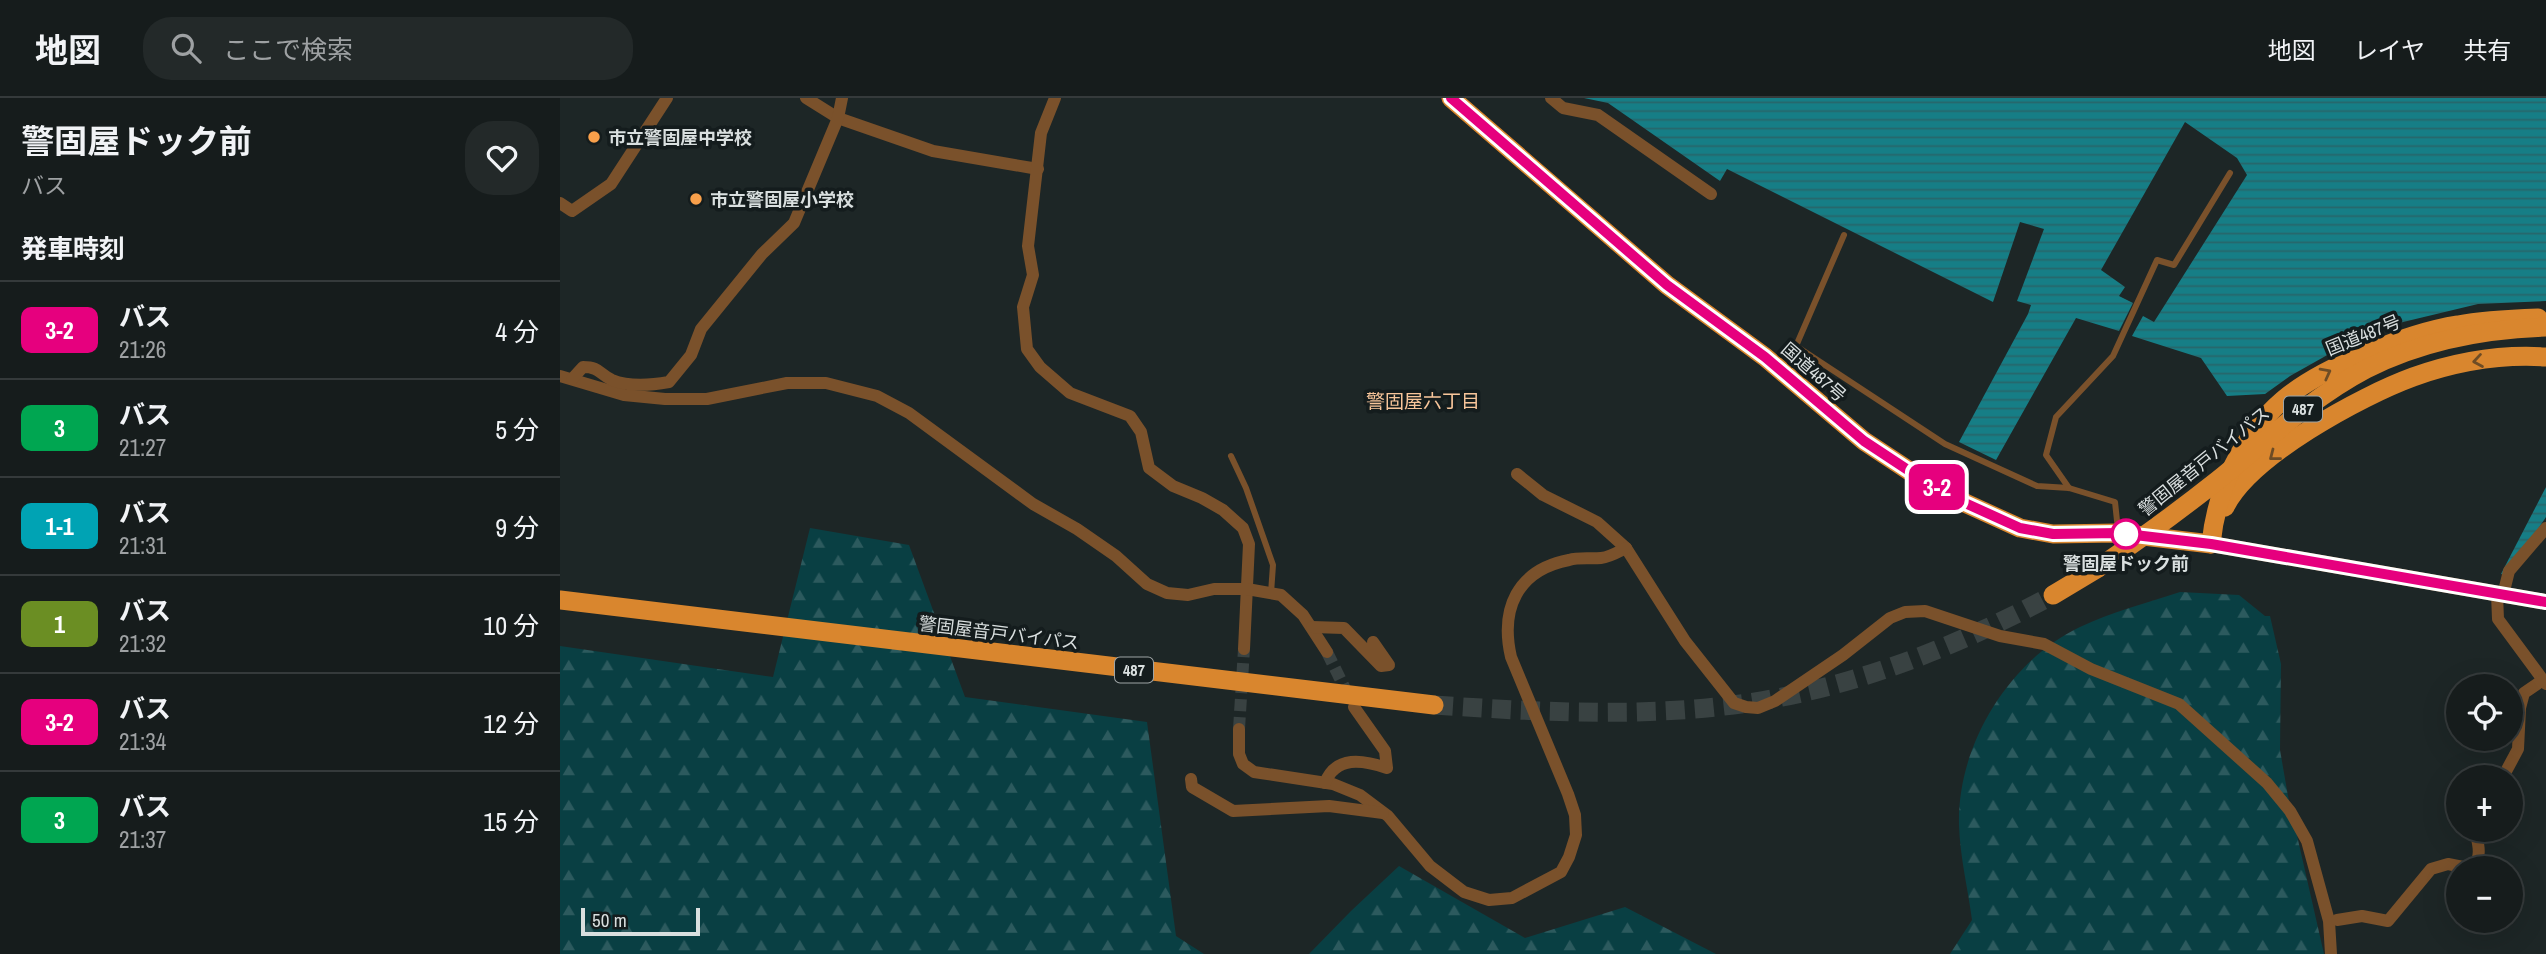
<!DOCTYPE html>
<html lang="ja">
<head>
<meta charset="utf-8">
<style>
	:root { --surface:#161c1c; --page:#232929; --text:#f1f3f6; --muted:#9ea1a3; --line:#353a3b }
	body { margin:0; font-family:"Archivo Narrow","Noto Sans JP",sans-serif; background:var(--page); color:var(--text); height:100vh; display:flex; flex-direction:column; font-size:26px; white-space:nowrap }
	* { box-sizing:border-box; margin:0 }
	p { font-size:23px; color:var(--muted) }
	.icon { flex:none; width:38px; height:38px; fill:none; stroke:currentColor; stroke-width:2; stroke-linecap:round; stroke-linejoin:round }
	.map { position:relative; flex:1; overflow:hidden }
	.panel { display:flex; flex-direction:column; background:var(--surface); width:560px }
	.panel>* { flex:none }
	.badge { padding:0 14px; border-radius:10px; font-size:24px; line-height:46px }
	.buttons { position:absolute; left:1886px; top:576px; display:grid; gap:14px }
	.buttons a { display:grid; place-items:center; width:77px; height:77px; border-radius:50%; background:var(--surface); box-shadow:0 7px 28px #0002,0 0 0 2px var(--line); font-size:35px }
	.scale { position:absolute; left:21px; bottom:18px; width:119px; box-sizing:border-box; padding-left:7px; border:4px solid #d9dfdf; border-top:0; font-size:19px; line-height:24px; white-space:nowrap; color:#d9dfdf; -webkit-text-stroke:5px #141c1d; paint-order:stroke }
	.map>.badge { position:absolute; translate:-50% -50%; box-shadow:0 0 0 4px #fff }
	h2 { padding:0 21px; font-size:26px; line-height:63px }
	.round { display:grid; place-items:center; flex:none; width:74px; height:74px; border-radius:28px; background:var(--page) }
	.head { display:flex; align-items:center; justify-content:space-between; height:119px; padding:0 21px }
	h1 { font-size:33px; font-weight:700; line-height:52px }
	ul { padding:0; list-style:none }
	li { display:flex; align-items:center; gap:21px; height:98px; padding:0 21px; border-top:2px solid var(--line) }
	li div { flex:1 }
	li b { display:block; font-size:26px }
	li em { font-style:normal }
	li .badge { min-width:77px; font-weight:700; text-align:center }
	header { display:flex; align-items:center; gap:42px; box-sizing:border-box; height:98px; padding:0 35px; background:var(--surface); border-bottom:2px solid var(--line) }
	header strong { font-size:33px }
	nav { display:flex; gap:38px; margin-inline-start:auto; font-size:24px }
	.search { width:490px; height:63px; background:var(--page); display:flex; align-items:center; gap:18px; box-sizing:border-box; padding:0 24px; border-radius:28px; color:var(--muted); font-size:26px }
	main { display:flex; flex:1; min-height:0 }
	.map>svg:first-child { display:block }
	.forest { fill:url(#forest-firs) }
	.water { fill:url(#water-rules) }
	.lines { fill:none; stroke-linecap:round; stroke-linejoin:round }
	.minor-tunnel { stroke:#394242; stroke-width:12; stroke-dasharray:12 6; stroke-linecap:butt }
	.trunk-tunnel { stroke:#394242; stroke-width:19; stroke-dasharray:19 10; stroke-linecap:butt }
	.service { stroke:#7a512b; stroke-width:6 }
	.minor { stroke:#7a512b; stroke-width:12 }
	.tertiary { stroke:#7a512b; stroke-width:16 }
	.trunk { stroke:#d9862e; stroke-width:19 }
	.trunk-bridge { stroke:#d9862e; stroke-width:19 }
	.oneway { stroke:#6d4c25 }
	.line-casing { stroke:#fff; stroke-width:16 }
	.line { stroke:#e6007e; stroke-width:10 }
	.poi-dot { fill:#f8a04b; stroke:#141c1d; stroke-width:2.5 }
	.stop-dot { fill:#fff; stroke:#e6007e; stroke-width:3.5 }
	.labels { text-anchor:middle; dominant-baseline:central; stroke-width:7; stroke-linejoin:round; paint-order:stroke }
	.shield { fill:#141c1d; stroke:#9ea4a5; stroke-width:2 }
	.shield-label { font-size:16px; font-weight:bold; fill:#d9dfdf }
	.poi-label { font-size:18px; font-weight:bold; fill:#d9dfdf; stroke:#141c1d; text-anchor:start }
	.street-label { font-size:18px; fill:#d9dfdf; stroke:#141c1d }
	.stop-label { font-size:18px; font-weight:bold; fill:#d9dfdf; stroke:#141c1d }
	.neighbourhood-label { font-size:19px; fill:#f7c59a; stroke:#141c1d }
</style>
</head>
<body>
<header>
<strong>地図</strong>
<div class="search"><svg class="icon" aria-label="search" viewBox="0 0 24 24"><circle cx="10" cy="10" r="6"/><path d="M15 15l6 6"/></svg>ここで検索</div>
<nav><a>地図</a><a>レイヤ</a><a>共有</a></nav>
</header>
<main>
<section class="panel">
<div class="head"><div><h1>警固屋ドック前</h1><p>バス</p></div><a class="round"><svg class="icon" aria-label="heart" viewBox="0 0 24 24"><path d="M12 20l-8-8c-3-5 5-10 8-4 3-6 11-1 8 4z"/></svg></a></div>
<h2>発車時刻</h2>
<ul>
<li><span class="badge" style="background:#e6007e;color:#fff">3-2</span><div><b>バス</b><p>21:26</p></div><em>4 分</em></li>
<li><span class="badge" style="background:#00a651;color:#fff">3</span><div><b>バス</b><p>21:27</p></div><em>5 分</em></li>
<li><span class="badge" style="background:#00a3b4;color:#fff">1-1</span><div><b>バス</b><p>21:31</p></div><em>9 分</em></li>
<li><span class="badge" style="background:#6b8e23;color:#fff">1</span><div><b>バス</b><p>21:32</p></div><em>10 分</em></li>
<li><span class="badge" style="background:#e6007e;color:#fff">3-2</span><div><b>バス</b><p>21:34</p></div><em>12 分</em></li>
<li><span class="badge" style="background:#00a651;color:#fff">3</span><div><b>バス</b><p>21:37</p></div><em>15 分</em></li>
</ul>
</section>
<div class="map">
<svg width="1986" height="856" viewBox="0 0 1986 856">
	<defs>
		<pattern id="forest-firs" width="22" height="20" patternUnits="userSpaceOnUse" patternTransform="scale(1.75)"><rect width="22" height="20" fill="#093f43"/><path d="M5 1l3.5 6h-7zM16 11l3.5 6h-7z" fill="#2c5a5e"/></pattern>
		<pattern id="water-rules" width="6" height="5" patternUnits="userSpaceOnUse" patternTransform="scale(1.75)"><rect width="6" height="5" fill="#167e86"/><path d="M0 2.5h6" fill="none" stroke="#27666b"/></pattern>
	</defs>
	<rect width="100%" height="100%" fill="#1d2626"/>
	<g class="forest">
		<path d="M250,430L349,447L405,599L587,624L616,838L644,856H0V548L213,579Z"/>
		<path d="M1620,494L1679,497L1705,518H1710L1721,566L1720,652L1728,698L1764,856H1390L1412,822C1408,791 1400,759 1399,727C1397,648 1448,563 1520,529C1551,514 1587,505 1620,494Z"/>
		<path d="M839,768L965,840L1065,809L1156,856H749L791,813Z"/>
	</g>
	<g class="water">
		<path d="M1024,0H1986V203L1918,206L1839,225L1778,251L1730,278L1705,296L1667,298L1641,260L1572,238L1583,218L1594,224L1687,77L1677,60L1625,24L1541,172L1565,189L1559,198L1573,205L1559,233L1516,220L1436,362L1399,344L1468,216L1471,207L1457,203L1484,131L1460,124L1433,204L1167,71L1160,83L1048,5Z"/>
		<path d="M1986,389V419L1947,478L1941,476Z"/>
	</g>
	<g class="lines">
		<g class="minor-tunnel">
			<path d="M767,554L790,601"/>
			<path d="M679,631L684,551"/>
		</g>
		<path class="trunk-tunnel" d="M874,607C979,614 1084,620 1188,605C1295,589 1398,548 1493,497"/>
		<g class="service">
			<path d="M1284,137L1236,248L1385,346L1477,388L1509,390L1555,404L1558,432"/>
			<path d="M671,358L686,390L713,467L711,495"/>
			<path d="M1509,390L1486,357L1496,319L1553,258L1597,162L1614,167L1670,75"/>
		</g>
		<g class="minor">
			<path d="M246,0L278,20L373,53L478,71"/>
			<path d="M495,0L481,35L468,148L473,177L463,209L467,251L480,269L510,295L570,318L581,334L589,370L613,388L642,400L663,412L683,430L689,446L684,551"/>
			<path d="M991,0L1003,10L1038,17L1151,96"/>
			<path d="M0,105L12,113L51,86L107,0"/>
			<path d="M0,278L64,297L105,301H147L227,285H266L317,298L349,315L473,406L517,431L556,458L587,486L607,495L628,497L654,491H687L721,497L743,517L767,554"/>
			<path d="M12,281L23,269C40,269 39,276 52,282C69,289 92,287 109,284L131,257L141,231L202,156L234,125L278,20L282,0"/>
			<path d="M957,376L983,397L1037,424L1066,450L1125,543L1174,605L1186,609L1198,610L1215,603L1283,557L1330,520L1345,514L1365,513L1440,538L1484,546L1531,571L1619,606L1707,685L1730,713L1747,743L1769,823L1771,856"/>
			<path d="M1937,496L1938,521L1986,586"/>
			<path d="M1943,497L1949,473L1986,430"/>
			<path d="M752,529L784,530L821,568L829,567L813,544"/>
			<path d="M679,631V656L683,666L694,674L773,686L800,697L828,718L870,768L904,794L929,802L952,800L1001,774L1009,759L1016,737L1015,717L1008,696L951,559C940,511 957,472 1009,462C1019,459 1030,461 1041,460C1050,459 1058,454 1066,450"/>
			<path d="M1943,679L1958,651L1960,610L1964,595L1983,582"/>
			<path d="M631,681L632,689L673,713L769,708L823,715"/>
			<path d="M765,685C776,657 803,662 827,670L825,653L794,609"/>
			<path d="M1912,770C1923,759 1918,745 1915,732"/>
			<path d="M1777,822L1802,818L1828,823L1871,771L1888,766L1908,770"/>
		</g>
		<path class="tertiary" d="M1651,446L1986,504"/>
		<g class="trunk">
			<path d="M891,0L1107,187L1205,259L1304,343L1354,376L1405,405L1460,430L1493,436L1558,435L1651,446"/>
			<path d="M1665,409C1690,358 1801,298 1853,279C1895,264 1942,256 1986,259"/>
			<path d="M1651,446C1656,393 1682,337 1723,302C1762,269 1848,235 1898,227C1924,222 1951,221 1978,220"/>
			<path d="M1493,497L1538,470"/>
			<path d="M0,502L874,607"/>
		</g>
		<path class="trunk-bridge" d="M1538,470C1579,442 1619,413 1658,382C1706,343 1751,300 1806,271C1863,242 1923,231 1986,229"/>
	</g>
	<defs><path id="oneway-chevron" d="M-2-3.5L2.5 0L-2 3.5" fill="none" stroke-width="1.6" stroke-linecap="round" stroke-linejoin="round" transform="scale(1.75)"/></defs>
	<g class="oneway">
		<use href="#oneway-chevron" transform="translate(1918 263) rotate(171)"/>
		<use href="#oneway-chevron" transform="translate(1766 275) rotate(-28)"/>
		<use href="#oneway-chevron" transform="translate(1714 358) rotate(142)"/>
	</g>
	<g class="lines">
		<g class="line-casing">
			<path id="line" d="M891,0L1107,187L1205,259L1304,343L1354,376L1405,405L1460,430L1493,436L1558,435L1651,446L1986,504"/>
		</g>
		<use href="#line" class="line"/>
	</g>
	<g class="poi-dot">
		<circle cx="34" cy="39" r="7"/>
		<circle cx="136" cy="101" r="7"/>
	</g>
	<circle class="stop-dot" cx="1566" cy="436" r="14"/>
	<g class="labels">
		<g class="shield">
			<rect x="1724" y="298.5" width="38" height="25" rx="5"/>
			<rect x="555" y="559.5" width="38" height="25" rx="5"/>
		</g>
		<g class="shield-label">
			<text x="1743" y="311">487</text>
			<text x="574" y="572">487</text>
		</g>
		<g class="poi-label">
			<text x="48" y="39">市立警固屋中学校</text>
			<text x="150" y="101">市立警固屋小学校</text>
		</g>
		<g class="street-label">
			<text transform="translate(1803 237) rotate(-22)">国道487号</text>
			<text transform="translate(1254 274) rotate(41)">国道487号</text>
			<text transform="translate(1644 363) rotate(-39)">警固屋音戸バイパス</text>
			<text transform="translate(439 535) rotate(7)">警固屋音戸バイパス</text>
		</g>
		<g class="stop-label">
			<text x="1566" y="465">警固屋ドック前</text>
		</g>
		<g class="neighbourhood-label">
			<text x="863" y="303">警固屋六丁目</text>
		</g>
	</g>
</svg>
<div class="buttons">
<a><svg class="icon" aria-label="locate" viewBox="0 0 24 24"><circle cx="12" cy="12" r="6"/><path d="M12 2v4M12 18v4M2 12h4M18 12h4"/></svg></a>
<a>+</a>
<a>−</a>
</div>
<div class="scale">50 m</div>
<b class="badge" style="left:1377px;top:389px;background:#e6007e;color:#fff">3-2</b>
</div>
</main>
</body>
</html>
